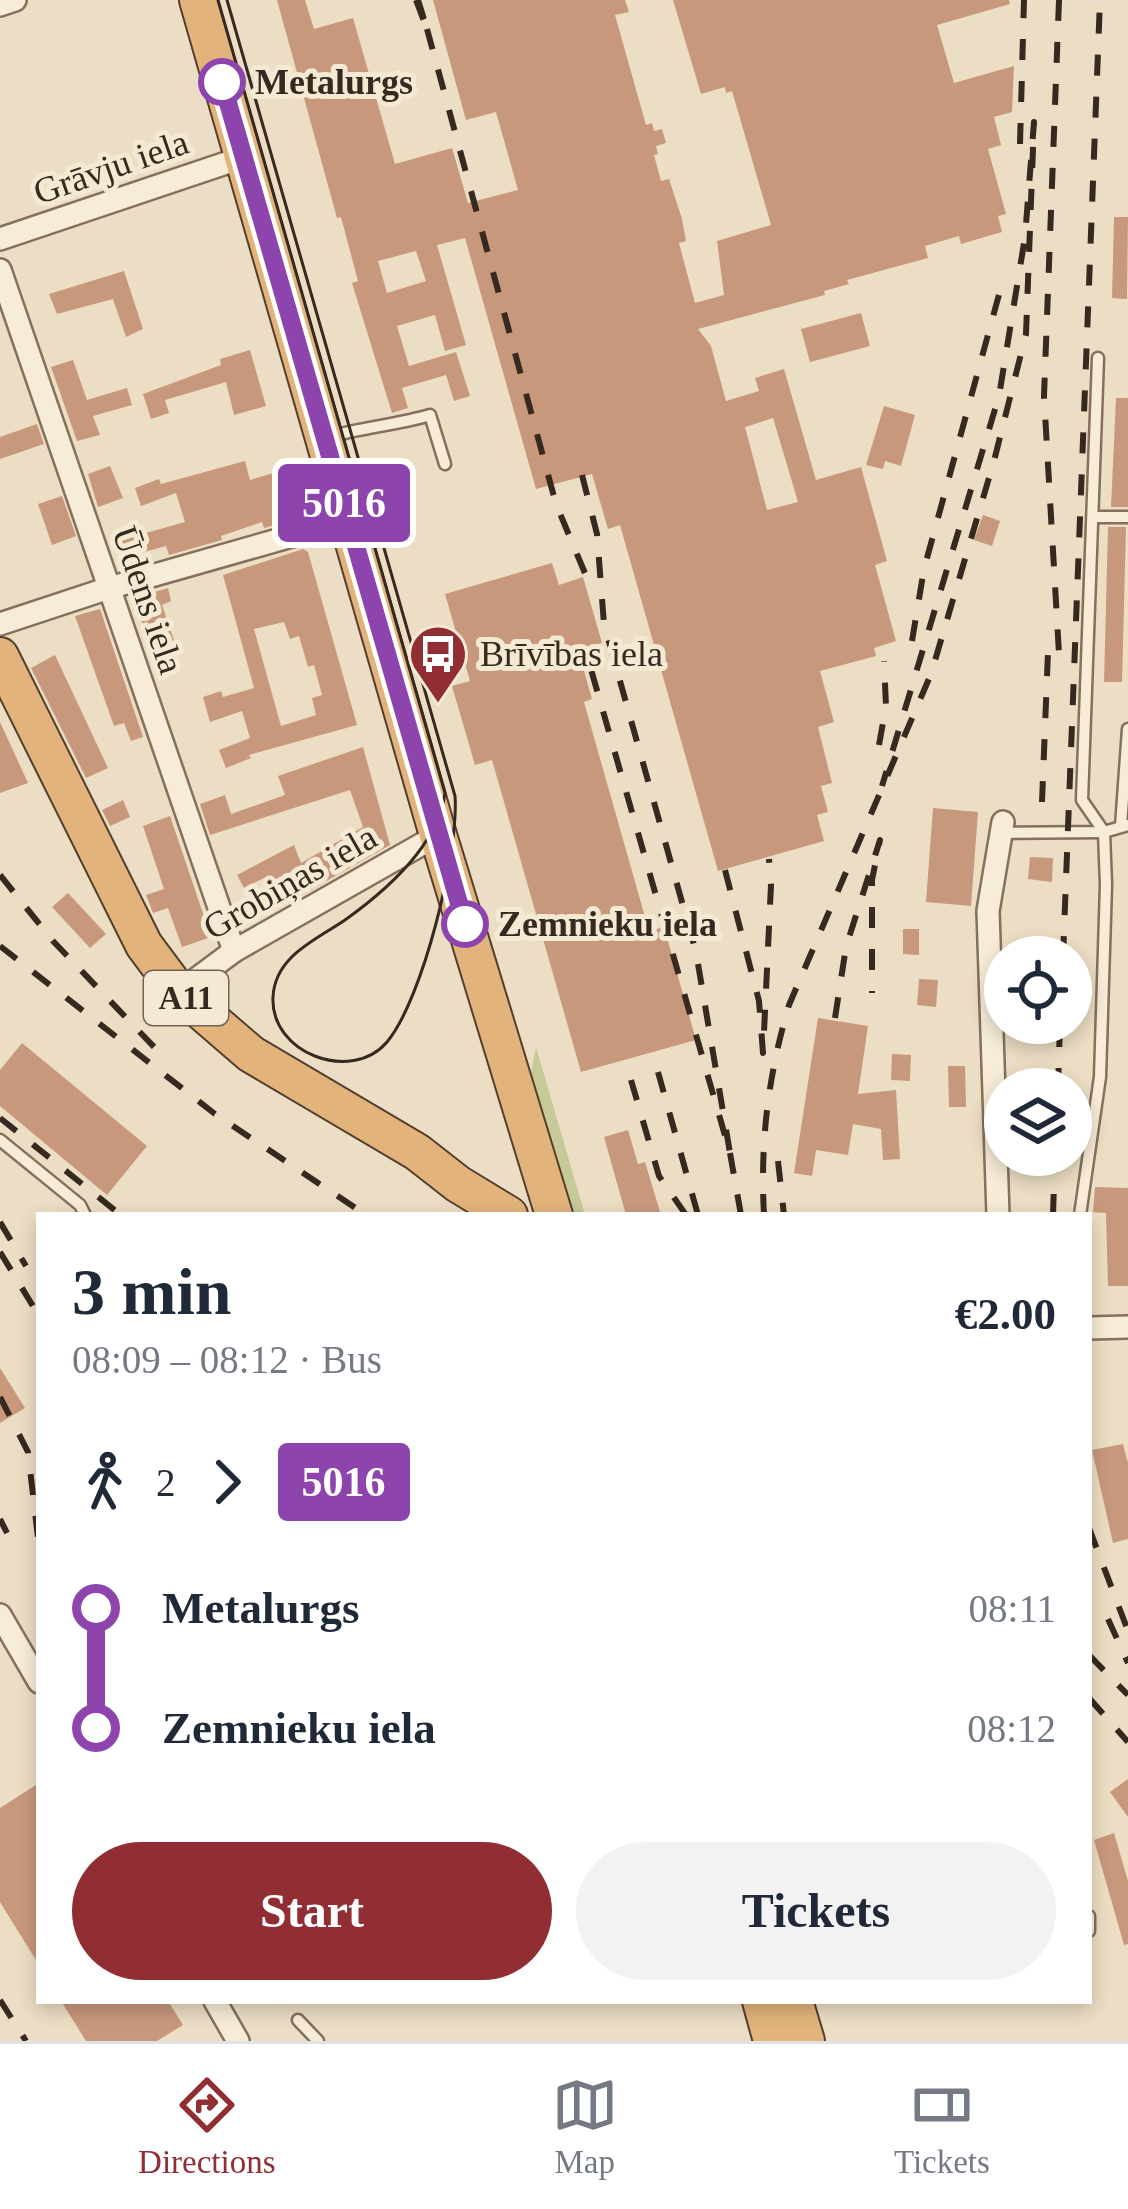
<!DOCTYPE html>
<html lang="en">
<head>
<meta charset="utf-8">
<style>
	:root { --surface:#fff; --page:#f2f2f3; --text:#1f2937; --muted:#747a83; --line:#e0e1e3; --accent:#912e34 }
	body { margin:0; font-family:"Times New Roman",serif; background:var(--page); color:var(--text); height:100vh; display:flex; flex-direction:column; font-size:45px; white-space:nowrap }
	* { box-sizing:border-box; margin:0 }
	p { font-size:39px; color:var(--muted) }
	.icon { flex:none; width:66px; height:66px; fill:none; stroke:currentColor; stroke-width:2; stroke-linecap:round; stroke-linejoin:round }
	.map { position:relative; flex:1; overflow:hidden }
	.sheet { position:absolute; left:36px; top:1212px; width:1056px; height:792px; display:flex; flex-direction:column; background:var(--surface); border-radius:0px; box-shadow:0 6px 18px #0003 }
	.sheet>* { flex:none }
	.badge { padding:0 24px; border-radius:9px; font-size:42px; line-height:78px }
	.fabs { position:absolute; left:984px; top:936px; display:grid; gap:24px }
	.fabs a { display:grid; place-items:center; width:108px; height:108px; border-radius:50%; background:var(--surface); box-shadow:0 6px 18px #0003; font-size:60px }
	.map>.badge { position:absolute; translate:-50% -50%; box-shadow:0 0 0 6px #fff }
	.legs { display:flex; align-items:center; gap:18px; height:132px; padding:0 36px; font-size:39px }
	.legs p { margin-inline-start:auto }
	.headline { display:flex; align-items:center; justify-content:space-between; height:204px; padding:0 36px }
	h1 { font-size:66px; font-weight:800; line-height:90px }
	.button { display:flex; gap:24px; margin-top:auto; padding:24px 36px }
	.button a { flex:1; height:138px; border-radius:72px; background:var(--accent); color:#fff; font-size:48px; font-weight:800; line-height:138px; text-align:center }
	.button a+a { background:var(--page); color:var(--text) }
	ul { padding:0 36px; list-style:none }
	li { display:flex; align-items:center; gap:42px; height:120px; font-size:45px }
	li i { display:grid; place-items:center; width:18px; height:100%; margin:0 15px; background:currentColor }
	li i::after { content:''; width:30px; height:30px; margin:-15px; border:9px solid; border-radius:50%; background:var(--surface) }
	li p { margin-inline-start:auto }
	li:first-child i { background:linear-gradient(#0000 50%,currentColor 0) }
	li:last-child i { background:linear-gradient(currentColor 50%,#0000 0) }
	.tabs { display:flex; justify-content:space-around; align-items:center; height:168px; border-top:3px solid var(--line); background:var(--surface); font-size:33px; color:var(--muted) }
	.tabs a { display:grid; justify-items:center; gap:6px }
	.tabs .selected { color:var(--accent) }
	.map>svg:first-child { display:block }
	.green { fill:#c6c998 }
	.building { fill:#c8987c; fill-rule:evenodd }
	.lines { fill:none; stroke-linecap:round; stroke-linejoin:round }
	.service-casing { stroke:#85705b; stroke-width:15 }
	.minor-casing { stroke:#85705b; stroke-width:26 }
	.trunk-casing { stroke:#533e2f; stroke-width:40 }
	.service { stroke:#f7ecd7; stroke-width:10 }
	.minor { stroke:#f7ecd7; stroke-width:21 }
	.trunk { stroke:#e2b47b; stroke-width:36 }
	.tram { stroke:#36291f; stroke-width:3 }
	.rail { stroke:#36291f; stroke-width:6; stroke-dasharray:21 21; stroke-linecap:butt }
	.line-1-casing { stroke:#fff; stroke-width:27 }
	.line-1 { stroke:#8e44ad; stroke-width:18 }
	.stop-1-dot { fill:#fff; stroke:#8e44ad; stroke-width:6 }
	.labels { text-anchor:middle; dominant-baseline:central; stroke-width:10; stroke-linejoin:round; paint-order:stroke }
	.shield { fill:#f4e9d3; stroke:#6f6355; stroke-width:3 }
	.shield-label { font-size:33px; font-weight:bold; fill:#36291f }
	.stop-label { font-size:36px; font-weight:bold; fill:#36291f; stroke:#f4e9d3; text-anchor:start }
	.street-label { font-size:36px; fill:#36291f; stroke:#f4e9d3 }
	.poi-label { font-size:36px; fill:#36291f; stroke:#f4e9d3; text-anchor:start }
</style>
</head>
<body>
<div class="map">
<svg width="1128" height="2041" viewBox="0 0 1128 2041">
	<rect width="100%" height="100%" fill="#ecdec4"/>
	<path class="green" d="M536,1047L585,1215H570L530,1079Z"/>
	<g class="building">
		<path d="M277,0H305L314,29L353,18L395,164L452,148L468,203L518,190L496,112L466,120L433,0H625L629,12L615,15L646,125L652,123L654,131L662,129L666,143L656,146L658,154L654,155L661,181L669,179L682,219L686,241L679,243L695,303L724,295L717,241L771,225L732,91L726,93L725,87L701,94L673,0H1009L1010,4L937,25L954,83L1014,66L1012,112L994,117L1001,145L988,149L1006,214L998,216L1002,232L961,244L959,236L925,246L928,258L847,280L849,284L824,291L825,295L698,329L711,346L726,401L759,391L755,378L784,369L816,480L861,467L887,561L875,565L896,641L874,648L876,656L820,671L834,722L818,727L832,783L821,786L828,812L817,815L824,841L718,871L620,525L608,529L592,474L536,489L465,238L437,245L466,345L445,351L435,315L397,326L409,366L456,352L470,396L454,401L446,375L402,388L408,408L392,413L352,283L358,281L341,217L337,218ZM416,251L426,281L387,293L378,261ZM773,418L798,502L767,510L745,427Z"/>
		<path d="M1114,217H1128L1127,299L1112,298Z"/>
		<path d="M124,271L143,329L126,337L113,299L57,314L49,294Z"/>
		<path d="M861,313L870,346L810,362L801,329Z"/>
		<path d="M250,350L266,406L234,415L226,382L165,400L169,413L151,419L143,394L221,365L220,359Z"/>
		<path d="M73,360L87,400L127,388L132,405L93,416L100,435L77,441L51,367Z"/>
		<path d="M1116,398H1128V507H1111Z"/>
		<path d="M884,406L915,415L901,466L885,461L883,469L866,465Z"/>
		<path d="M37,424L44,444L0,459V437Z"/>
		<path d="M245,461L250,480L280,471L294,520L264,528L262,522L221,536L222,540L169,555L166,546L126,557L118,531L136,526L139,535L185,522L176,493L141,506L135,488L159,479L161,484Z"/>
		<path d="M110,466L123,498L98,507L88,474Z"/>
		<path d="M62,496L76,536L52,545L38,504Z"/>
		<path d="M983,515L1000,521L992,546L974,540Z"/>
		<path d="M1108,527H1126L1122,682H1104Z"/>
		<path d="M303,549L308,552L357,725L249,755L251,758L226,768L219,750L250,738L242,711L210,722L203,697L221,691L223,697L254,688L223,575ZM284,622L290,639L299,636L308,667L314,665L322,695L312,698L316,715L281,726L254,629Z"/>
		<path d="M552,563L559,585L583,577L602,643L578,650L592,699L584,702L649,931L664,927L696,1040L581,1072L492,760L475,765L452,686L470,681L445,594Z"/>
		<path d="M168,588L171,601L162,605L177,649L154,657L134,598Z"/>
		<path d="M100,609L143,737L131,741L124,723L114,726L75,616Z"/>
		<path d="M55,655L108,768L86,778L31,668Z"/>
		<path d="M0,722L28,783L0,793Z"/>
		<path d="M363,747L390,845L277,909L264,878L244,888L237,875L294,845L301,863L363,827L350,790L210,835L200,804L225,795L231,814L285,795L278,776Z"/>
		<path d="M123,800L130,817L110,826L102,810Z"/>
		<path d="M933,808L978,812L971,906L926,902Z"/>
		<path d="M170,816L211,937L182,947L168,908L153,913L146,895L164,889L143,826Z"/>
		<path d="M1030,857L1053,858L1052,882L1028,879Z"/>
		<path d="M68,893L106,934L90,948L52,907Z"/>
		<path d="M903,929H919V955L903,954Z"/>
		<path d="M919,979L938,980L936,1007L917,1005Z"/>
		<path d="M818,1018L868,1026L858,1094L896,1090L900,1159L883,1160L881,1129L853,1124L848,1155L816,1150L812,1176L794,1173Z"/>
		<path d="M22,1043L147,1146L107,1195L0,1106V1070Z"/>
		<path d="M892,1054L911,1055L910,1081L891,1080Z"/>
		<path d="M948,1066H965L966,1107H949Z"/>
		<path d="M628,1130L638,1164L645,1162L661,1215H626L604,1137Z"/>
		<path d="M1095,1187L1128,1188V1286H1108L1106,1213L1093,1212Z"/>
		<path d="M0,1368L25,1408L0,1423Z"/>
		<path d="M1123,1444L1128,1463V1539L1113,1543L1092,1450Z"/>
		<path d="M1128,1779V1817L1110,1792Z"/>
		<path d="M39,1783V1965L0,1902V1808Z"/>
		<path d="M1114,1833L1128,1881V1944L1124,1945L1094,1840Z"/>
		<path d="M61,2001H168L183,2025L157,2041H86Z"/>
	</g>
	<g class="lines">
		<g class="service-casing">
			<g id="service">
				<path d="M329,437C363,427 397,425 430,415L445,464"/>
				<path d="M1094,517H1128"/>
				<path d="M1121,826L1128,729"/>
				<path d="M1001,833L1104,832L1128,825"/>
				<path d="M0,1140L80,1205L85,1215"/>
				<path d="M1080,1215L1100,1077L1106,885L1104,832L1082,800L1098,358"/>
				<path d="M1089,1916V1931"/>
				<path d="M298,2020L318,2041"/>
			</g>
		</g>
		<g class="minor-casing">
			<g id="minor">
				<path d="M0,5L15,0"/>
				<path d="M0,239L244,157"/>
				<path d="M0,270L234,951"/>
				<path d="M0,624L109,588L348,520"/>
				<path d="M179,992L234,951L438,835"/>
				<path d="M998,1215L988,911L1003,822"/>
				<path d="M1089,1328L1128,1327"/>
				<path d="M0,1615L39,1682"/>
				<path d="M215,2001L238,2041"/>
			</g>
		</g>
		<g class="trunk-casing">
			<g id="trunk">
				<path d="M198,0L438,835L554,1215"/>
				<path d="M0,656L144,945L179,992L251,1054L417,1152L458,1184L509,1215"/>
				<path d="M761,2001L772,2041"/>
				<path d="M794,2001L806,2041"/>
			</g>
		</g>
		<use href="#service" class="service"/>
		<use href="#minor" class="minor"/>
		<use href="#trunk" class="trunk"/>
		<path class="tram" d="M218,0L445,793C438,845 387,890 345,920C316,940 275,956 273,997C270,1053 351,1084 387,1042C423,999 459,851 455,796L227,0"/>
		<g class="rail">
			<path d="M416,0L427,29L418,0"/>
			<path d="M1059,0L1044,396L1060,671"/>
			<path d="M427,29L556,504L592,590"/>
			<path d="M1020,144L1024,0"/>
			<path d="M582,475L597,534L604,624L696,952L730,1153L590,666"/>
			<path d="M912,641L924,569L1003,280"/>
			<path d="M879,745L886,706L884,661"/>
			<path d="M1042,802L1048,652"/>
			<path d="M725,870L759,1001L763,1053L771,885L769,859"/>
			<path d="M0,875L53,941L156,1049"/>
			<path d="M0,946L215,1114L366,1215"/>
			<path d="M1063,957L1100,0"/>
			<path d="M835,1018L846,947L880,840L872,880V993"/>
			<path d="M658,1072L698,1215"/>
			<path d="M631,1080L659,1176L686,1215"/>
			<path d="M1058,1089L1060,1023"/>
			<path d="M0,1118L117,1212"/>
			<path d="M730,1153L741,1215"/>
			<path d="M778,1161L784,1215"/>
			<path d="M764,1215C760,1142 768,1076 789,1005L931,674L994,461L1026,334L1034,122L1025,237L999,396L882,786"/>
			<path d="M1053,1215L1055,1155"/>
			<path d="M0,1222L26,1266"/>
			<path d="M0,1252L39,1316"/>
			<path d="M0,1397L28,1452L38,1538"/>
			<path d="M0,1519L7,1533"/>
			<path d="M1089,1528L1128,1631"/>
			<path d="M1108,1619L1128,1663"/>
			<path d="M1089,1655L1128,1695"/>
			<path d="M1089,1698L1128,1742"/>
			<path d="M0,2000L26,2041"/>
		</g>
	</g>
	<g class="lines">
		<g class="line-1-casing">
			<path id="line-1" d="M222,82L465,924"/>
		</g>
		<use href="#line-1" class="line-1"/>
	</g>
	<defs>
		<g id="bus-pin" transform="scale(3)"><path d="M0 17L-7.5 6A9.5 9.5 0 1 1 7.5 6Z" fill="#912e34" stroke="#f4e9d3"/><path d="M-5-6H5V4H4V6H2V4H-2V6H-4V4H-5ZM-3.5-4V0h7V-4ZM-3.5 1.2v1.5H-2V1.2ZM2 1.2v1.5H3.5V1.2Z" fill="#fff"/></g>
	</defs>
	<g fill-rule="evenodd">
		<use href="#bus-pin" x="438" y="654"/>
	</g>
	<g class="stop-1-dot">
		<circle cx="222" cy="82" r="21"/>
		<circle cx="465" cy="924" r="21"/>
	</g>
	<g class="labels">
		<rect class="shield" x="144" y="971" width="84" height="54" rx="9"/>
		<g class="shield-label">
			<text x="186" y="998">A11</text>
		</g>
		<g class="stop-label">
			<text x="255" y="82">Metalurgs</text>
			<text x="498" y="924">Zemnieku iela</text>
		</g>
		<g class="street-label">
			<text transform="translate(111 167) rotate(-19)">Grāvju iela</text>
			<text transform="translate(148 600) rotate(71)">Ūdens iela</text>
			<text transform="translate(290 882) rotate(-30)">Grobiņas iela</text>
		</g>
		<g class="poi-label">
			<text x="480" y="654">Brīvības iela</text>
		</g>
	</g>
</svg>
<div class="fabs">
<a><svg class="icon" aria-label="locate" viewBox="0 0 24 24"><circle cx="12" cy="12" r="6"/><path d="M12 2v4M12 18v4M2 12h4M18 12h4"/></svg></a>
<a><svg class="icon" aria-label="layers" viewBox="0 0 24 24"><path d="M12 4l9 5-9 5-9-5zM3 14l9 5 9-5"/></svg></a>
</div>
<b class="badge" style="left:344px;top:503px;background:#8e44ad;color:#fff">5016</b>
<section class="sheet">
<div class="headline"><div><h1>3 min</h1><p>08:09 – 08:12 · Bus</p></div><b>€2.00</b></div>
<div class="legs"><svg class="icon" aria-label="walk" viewBox="0 0 24 24"><circle cx="13" cy="4" r="2"/><path d="M13 8l-2 6 4 7M11 14l-3 7M7 12l3-4h3l4 4"/></svg>2<svg class="icon" aria-label="forward" viewBox="0 0 24 24"><path d="M9 5l7 7-7 7"/></svg><b class="badge" style="background:#8e44ad;color:#fff">5016</b></div>
<ul>
<li><i style="color:#8e44ad"></i><b>Metalurgs</b><p>08:11</p></li>
<li><i style="color:#8e44ad"></i><b>Zemnieku iela</b><p>08:12</p></li>
</ul>
<div class="button"><a>Start</a><a>Tickets</a></div>
</section>
</div>
<nav class="tabs">
<a class="selected"><svg class="icon" aria-label="directions" viewBox="0 0 24 24"><path d="M12 3l9 9-9 9-9-9zM9 14v-3h6M13 9l2 2-2 2"/></svg>Directions</a>
<a><svg class="icon" aria-label="map" viewBox="0 0 24 24"><path d="M3 6l6-2 6 2 6-2v14l-6 2-6-2-6 2zM9 4v14M15 6v14"/></svg>Map</a>
<a><svg class="icon" aria-label="tickets" viewBox="0 0 24 24"><path d="M3 7h18v10H3zM15 7v10"/></svg>Tickets</a>
</nav>
</body>
</html>
